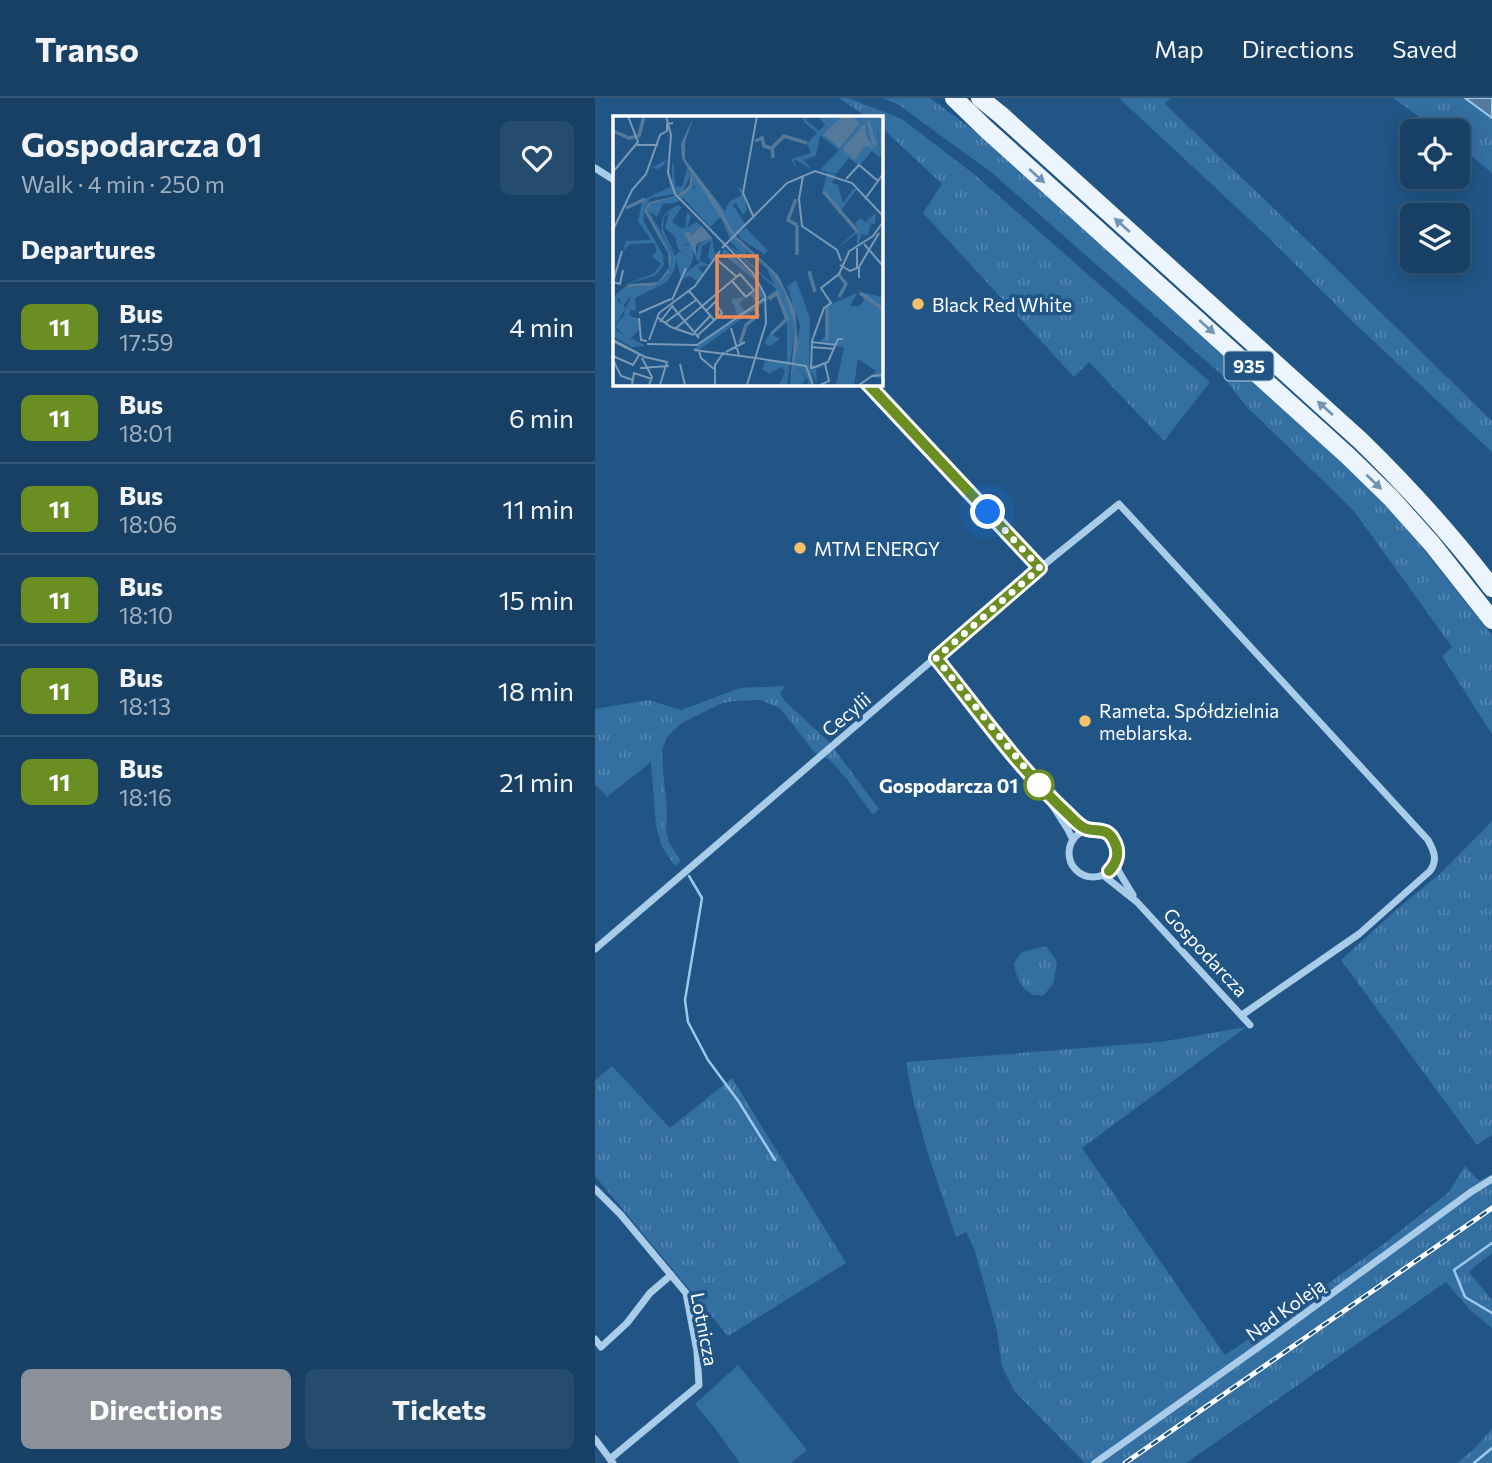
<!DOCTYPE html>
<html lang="en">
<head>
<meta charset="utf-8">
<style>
	:root { --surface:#184064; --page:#254b6d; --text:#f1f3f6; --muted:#9fafbf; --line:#365978; --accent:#8c9099 }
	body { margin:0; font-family:Commissioner,sans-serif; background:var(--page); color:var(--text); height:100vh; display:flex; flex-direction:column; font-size:26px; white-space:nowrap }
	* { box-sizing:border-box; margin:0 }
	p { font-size:23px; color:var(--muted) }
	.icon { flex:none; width:38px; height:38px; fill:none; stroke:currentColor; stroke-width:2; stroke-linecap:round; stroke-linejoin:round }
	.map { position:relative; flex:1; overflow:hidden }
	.sheet { display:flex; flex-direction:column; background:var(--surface); width:595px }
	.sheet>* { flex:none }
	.badge { padding:0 14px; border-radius:10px; font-size:24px; line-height:46px }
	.tools { position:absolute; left:805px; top:21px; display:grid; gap:14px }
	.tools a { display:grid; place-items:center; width:70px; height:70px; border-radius:10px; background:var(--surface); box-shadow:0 4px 18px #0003,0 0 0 2px var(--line); font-size:35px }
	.you { position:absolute; width:35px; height:35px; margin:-18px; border:5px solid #fff; border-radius:50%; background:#1a73e8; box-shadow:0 0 0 10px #1a73e833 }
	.map>.badge { position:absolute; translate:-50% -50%; box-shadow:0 0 0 4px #fff }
	h2 { padding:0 21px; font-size:26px; line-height:63px }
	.round { display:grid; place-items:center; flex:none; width:74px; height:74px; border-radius:10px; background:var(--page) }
	.head { display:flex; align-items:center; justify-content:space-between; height:119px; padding:0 21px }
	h1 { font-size:33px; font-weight:700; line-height:52px }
	.button { display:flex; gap:14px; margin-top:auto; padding:14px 21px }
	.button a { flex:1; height:80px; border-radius:10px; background:var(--accent); color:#fff; font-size:28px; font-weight:700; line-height:80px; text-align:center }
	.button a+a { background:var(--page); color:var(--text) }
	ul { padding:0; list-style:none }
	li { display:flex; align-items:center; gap:21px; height:91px; padding:0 21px; border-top:2px solid var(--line) }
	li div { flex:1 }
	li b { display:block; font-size:26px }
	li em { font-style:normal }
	li .badge { min-width:77px; font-weight:700; text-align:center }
	header { display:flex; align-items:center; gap:42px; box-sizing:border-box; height:98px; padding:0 35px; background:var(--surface); border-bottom:2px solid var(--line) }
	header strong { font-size:33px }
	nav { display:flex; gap:38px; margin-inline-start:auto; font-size:24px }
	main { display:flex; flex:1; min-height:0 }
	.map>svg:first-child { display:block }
	.grass { fill:url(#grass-tufts) }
	.pitch { fill:#346fa2 }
	.water { fill:#54799b; stroke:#9cc8eb; stroke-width:2 }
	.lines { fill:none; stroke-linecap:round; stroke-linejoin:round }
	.stream { stroke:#9cc8eb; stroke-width:2.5 }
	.minor { stroke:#a9cce9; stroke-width:7 }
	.primary { stroke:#ecf5fe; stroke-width:18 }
	.rail-casing { stroke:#fff; stroke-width:5 }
	.rail { stroke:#205585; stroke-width:2.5; stroke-dasharray:8; stroke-linecap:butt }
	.oneway { fill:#7295b5 }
	.line-casing { stroke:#fff; stroke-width:16 }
	.line { stroke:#6b8e23; stroke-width:10 }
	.walk { stroke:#fff; stroke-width:7; stroke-dasharray:0 12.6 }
	.poi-dot { fill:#f7c169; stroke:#205585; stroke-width:2.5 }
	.stop-dot { fill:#fff; stroke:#6b8e23; stroke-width:3.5 }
	.labels { text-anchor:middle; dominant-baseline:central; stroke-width:7; stroke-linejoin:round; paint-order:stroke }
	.shield { fill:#205585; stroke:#bcccda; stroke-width:2 }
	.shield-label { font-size:18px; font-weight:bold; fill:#fff }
	.poi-label { font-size:19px; fill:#fff; stroke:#205585; text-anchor:start }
	.street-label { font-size:19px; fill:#fff; stroke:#205585 }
	.stop-label { font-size:19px; font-weight:bold; fill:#fff; stroke:#205585; text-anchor:end }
	.inset-river { fill:none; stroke:#54799b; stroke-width:3.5 }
	.inset-road { fill:none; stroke:#7999b6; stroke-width:2 }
	.view { fill:#ef8b55; fill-opacity:0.15; stroke:#ef8b55; stroke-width:3.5 }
	.inset-edge { fill:none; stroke:#fff; stroke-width:3.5 }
</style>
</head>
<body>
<header>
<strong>Transo</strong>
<nav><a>Map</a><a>Directions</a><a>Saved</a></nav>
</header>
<main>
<section class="sheet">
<div class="head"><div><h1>Gospodarcza 01</h1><p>Walk · 4 min · 250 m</p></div><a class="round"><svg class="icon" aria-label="heart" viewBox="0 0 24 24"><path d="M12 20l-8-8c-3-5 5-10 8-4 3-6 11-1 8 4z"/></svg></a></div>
<h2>Departures</h2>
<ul>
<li><span class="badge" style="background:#6b8e23;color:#fff">11</span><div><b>Bus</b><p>17:59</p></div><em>4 min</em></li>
<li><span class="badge" style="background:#6b8e23;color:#fff">11</span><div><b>Bus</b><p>18:01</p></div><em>6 min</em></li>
<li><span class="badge" style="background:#6b8e23;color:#fff">11</span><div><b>Bus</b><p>18:06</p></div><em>11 min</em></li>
<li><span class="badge" style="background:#6b8e23;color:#fff">11</span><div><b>Bus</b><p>18:10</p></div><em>15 min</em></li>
<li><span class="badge" style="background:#6b8e23;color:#fff">11</span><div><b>Bus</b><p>18:13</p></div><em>18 min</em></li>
<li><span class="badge" style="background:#6b8e23;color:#fff">11</span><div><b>Bus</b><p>18:16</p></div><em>21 min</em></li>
</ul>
<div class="button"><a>Directions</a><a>Tickets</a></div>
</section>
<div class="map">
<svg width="897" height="1365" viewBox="0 0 897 1365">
	<defs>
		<pattern id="grass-tufts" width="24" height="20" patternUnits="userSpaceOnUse" patternTransform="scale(1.75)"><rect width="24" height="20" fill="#346fa2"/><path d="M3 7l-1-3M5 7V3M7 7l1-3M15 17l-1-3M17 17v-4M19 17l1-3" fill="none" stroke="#5285b0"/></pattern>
	</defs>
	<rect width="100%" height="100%" fill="#205585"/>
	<g class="grass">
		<path d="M244,0H253L307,21L380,77L615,284L569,343L494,264L479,279L328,115L347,86L285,28V19H272Z"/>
		<path d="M288,0H335L403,50L785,397L897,537V636L847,558L857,549L759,413L651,308L626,276L397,75L304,7Z"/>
		<path d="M524,0H575L570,6L718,148L897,323V354L756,222L671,137Z"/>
		<path d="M798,0H870L897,20V75L863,47V33H844Z"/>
		<path d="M190,588L185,595L189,602L234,644L284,711L278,717L251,680L235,662L219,654L186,611L166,602L139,603L125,606L87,625L72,639L67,652L69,684L72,711L71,734L75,746L86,763L80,768L67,749L61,728L56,664L12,699L0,686V611L54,602L86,612L145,590Z"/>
		<path d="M897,723V1037L882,1047L746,862L801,812L848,773Z"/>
		<path d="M451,848L462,864L458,886L448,898C444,897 440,898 436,896C425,890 420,875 419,865L427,854Z"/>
		<path d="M651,929L487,1050L630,1257L694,1213L786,1148L854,1094L870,1068L884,1083L897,1076V1156L886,1163L874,1174L897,1202V1230L875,1212L851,1184L591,1365H490L420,1294L407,1269L402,1233L380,1153L371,1134L361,1139L333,1056L317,997L311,964L565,944Z"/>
		<path d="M17,968L75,1030L137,980L251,1165L133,1238L0,1078V982Z"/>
		<path d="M897,1331V1365H862L880,1350Z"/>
	</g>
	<path class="pitch" d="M143,1267L212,1352L196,1365H145L119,1329L100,1306Z"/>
	<path class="water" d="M870,0H897V20Z"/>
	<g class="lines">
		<g class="stream">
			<path d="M94,778L107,800L90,902L93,924L113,962L144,1004L180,1062"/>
			<path d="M897,1145L859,1172L870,1199L897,1215"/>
			<path d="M879,1365L897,1350"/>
		</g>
		<g class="minor">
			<path d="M0,70L19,82"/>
			<path d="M271,285L445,470"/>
			<path d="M341,560L449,694L472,730L478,742"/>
			<path d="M457,701L483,726L493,732"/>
			<circle cx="498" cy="755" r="24"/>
			<path d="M521,764L524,774L538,797"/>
			<path d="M508,777L542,804L655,927"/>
			<path d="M0,851L445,470L524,406L833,742C839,753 843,762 835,773L764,836L647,917"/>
			<path d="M0,1091L26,1117L91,1195L102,1253L104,1287L15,1361"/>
			<path d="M0,1241L6,1249L32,1225L55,1195L76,1177"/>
			<path d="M0,1341L18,1365"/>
			<path d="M500,1365L679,1238L876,1094L897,1081"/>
		</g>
		<g class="primary">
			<path d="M359,0L392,32L753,358L796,400L837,446L897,522"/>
			<path d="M385,0L406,17L766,343C813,389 857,437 897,490"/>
		</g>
		<g class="rail-casing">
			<path id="rail" d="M530,1365L897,1110"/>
		</g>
		<use href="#rail" class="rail"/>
	</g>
	<defs><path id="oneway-solid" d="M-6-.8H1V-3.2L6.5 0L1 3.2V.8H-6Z" transform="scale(1.75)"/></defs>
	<g class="oneway">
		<use href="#oneway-solid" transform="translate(442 78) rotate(42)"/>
		<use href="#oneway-solid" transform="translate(527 127) rotate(-138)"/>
		<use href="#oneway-solid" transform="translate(612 229) rotate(42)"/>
		<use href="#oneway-solid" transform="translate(730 310) rotate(-138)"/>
		<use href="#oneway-solid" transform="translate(779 384) rotate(44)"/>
	</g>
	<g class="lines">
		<g class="line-casing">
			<path id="line" d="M272,285L445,470L341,560C384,613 424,671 474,717C479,722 485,729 492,731C503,734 512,729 519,743C525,754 522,765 514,773"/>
		</g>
		<use href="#line" class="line"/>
		<path class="walk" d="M393,414L445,470L341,560L444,687"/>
	</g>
	<g class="poi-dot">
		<circle cx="323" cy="206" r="7"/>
		<circle cx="205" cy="450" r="7"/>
		<circle cx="490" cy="623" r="7"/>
	</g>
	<circle class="stop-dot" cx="444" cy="687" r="14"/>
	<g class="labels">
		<rect class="shield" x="629.5" y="253.5" width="49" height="29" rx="5"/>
		<g class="shield-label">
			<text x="654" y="268">935</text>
		</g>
		<g class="poi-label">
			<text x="337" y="206">Black Red White</text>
			<text x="219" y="450">MTM ENERGY</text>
			<text x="504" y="612">Rameta. Spółdzielnia<tspan x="504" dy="22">meblarska.</tspan></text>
		</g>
		<g class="street-label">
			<text transform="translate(251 616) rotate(-40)">Cecylii</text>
			<text transform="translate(611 854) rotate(47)">Gospodarcza</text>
			<text transform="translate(690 1211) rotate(-36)">Nad Koleją</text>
			<text transform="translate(110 1231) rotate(79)">Lotnicza</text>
		</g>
		<g class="stop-label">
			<text x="423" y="687">Gospodarcza 01</text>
		</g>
	</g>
	<g transform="translate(18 18)">
		<rect width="270" height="270" fill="#205585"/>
		<path d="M53,44L59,65V47L61,50L62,70L69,71L74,52L78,58L69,77L37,82L32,93L30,104L50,139L51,149L42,160L10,169L40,158L48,148L39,140L44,134L41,127L17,128L10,135L13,125L38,124L25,105L29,87L12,92L57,71L53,45L51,49L45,53L38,52ZM76,49L112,95L116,86L129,79L124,71L130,74L134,94L130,99L123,87L120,89L132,108L140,103L123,120ZM214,56L223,59L219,67L225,69L230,87L240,73H244L223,101L226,94L210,74ZM80,58L104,90L121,122L156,153L171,174L182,211L174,269H166L172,256L169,251L156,258L149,253L153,244L174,245V205L158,218L167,223L157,230L151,227L155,220L174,203L164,177L143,192L145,199L133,213L145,198L142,193L86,234L80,233L125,200L118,183L133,181L126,187L132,196L146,186L149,180L143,187L137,178L144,172L142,164L109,137L111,132L139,158L154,181L163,173L115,129L128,137L118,126L108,101L97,111L70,82L82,71ZM134,136L154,153L161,169L130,141ZM63,89L51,101L50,113L62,140L67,135L80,144L73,157L87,146L82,142L86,131L77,126L69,130L66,120L67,112H72L74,96L78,100L74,112L83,106L89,110L86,118L91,113L94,117L88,121L82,115L77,120V115L72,116L73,120L85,129L99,121L102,142L99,146L95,141L98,125L89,130L87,145L97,149L85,151L91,159L85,166L77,160L68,163L63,143L62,153L54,166L22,182L23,195L17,194L16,200L11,197L18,180L9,191L6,179L17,172L41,173L58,158L60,138L49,117L48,109L50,101L52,98ZM262,94L249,112L263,96L262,108L258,107L255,119L249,118L244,132V117L223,133L245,113L242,107L248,102L252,106ZM133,112L155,135L151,138L128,123L125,118ZM183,164L197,202L196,249L212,250L203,253L204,269L199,255L200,269H194L196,265L185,252L193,263L188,269H177L187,210L174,170Z" fill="#346fa2" fill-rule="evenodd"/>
		<path d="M172,0H202L192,3L206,15L212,9L205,0H229L210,18L227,32L247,7L239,0L262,1L268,39L258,51L266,41L259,35L246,50L236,42L223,58L207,54L226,34L207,19L203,40L191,44L199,54L181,43L183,53L178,43L198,37L194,27L187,34L204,17L191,6L190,1ZM80,61L83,67L76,78L62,87L50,88L44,101L36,95L60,138L58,158L41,173H17L4,184L0,181L15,171L40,170L56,157L58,140L34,94L38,88L71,79ZM64,89L69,91L59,105L67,112L69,130L77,128L81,134L80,144L65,133L62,121L52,112L56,96ZM247,176L269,181V262L257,261L263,255L245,243L241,269H223L231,232L207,225L215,218L214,190L244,177L237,190H247L251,184Z" fill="#346fa2"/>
		<path d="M243,0H269L268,39L265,16L253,2L249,6ZM0,181L13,192L2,209L4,215L33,230L19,231L1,221Z" fill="#346fa2"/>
		<path d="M12,198L26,203V214L16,224L2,210Z" fill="#346fa2"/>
		<path d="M81,0L72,26V43L104,86L122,119L165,159L182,194L185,227L177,269L182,211L171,175L156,153L121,122L80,59L78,72L71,79L38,88L34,94L58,140L56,157L41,170L15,171L0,181L16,168L45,166L56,152L55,137L31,95L36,86L63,80L76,70L78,58L69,42L68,28ZM229,0H239L247,7L227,32L210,18ZM252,7L253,20L261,33L253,29L241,44L229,33ZM89,110L99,122L83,128V140L71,117L78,115L77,120Z" fill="#54799b"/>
		<path class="inset-river" d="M255,5L262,30M0,15L16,22L26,20L31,0M142,25L149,22L151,30L158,32M160,42L159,32L171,20L194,27M210,75L245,116M183,83L175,104L184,109M13,92L32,83M184,139V109M196,155L202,176M226,159L233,168L226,181M247,177L270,193M156,183L164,177L174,203L158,218M214,191V224M127,227L133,209L145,199L142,192"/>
		<path class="inset-road" d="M53,0L58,19L55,57L62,78L140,157L152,179L153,207L134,269M23,29H45M0,56L25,26L15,0M190,60L186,83L189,110L224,134L228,145M233,63L246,49L265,65M252,83L270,58M141,102L130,77L144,0M0,114L19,74L33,58L47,19L54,15V8L60,7M251,128L270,150M109,132L174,67L202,55L239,67L270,100M235,136L260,120L270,106M102,142L124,161M227,149L237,155L244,152V132M246,162V151L266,117M119,165L133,181M0,166L9,135M0,166L7,168L10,154M76,175L102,205M59,184L73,152M59,190L86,222M26,197L58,183M44,201L58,211L81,219M26,202L28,224L34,225M47,206L60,189M53,206L83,184M118,212L126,239M62,213L127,158L141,174L133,181M82,216L97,200M84,220L109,197L102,186L93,195M0,224L32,241L0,225M36,224L46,197L82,170L107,135M199,226L224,229M34,228L84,229L151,183M199,231L222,233M81,234L143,242M86,235L88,242L101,253M113,236L132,226M0,240L20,249L26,239M32,241L54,246L47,269M29,242L39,261L36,269M143,242L193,250L200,269M0,244L8,260L20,264M67,248L72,269M27,252L56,250M199,252L215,246L225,223H230M198,253L199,225L211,192L218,187L208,172L226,158L236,136M19,269L21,257L39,263M102,269V249L111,236M207,269L216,265L212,248M246,269L259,260L270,259"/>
		<path class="view" d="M104,140H144V201H104Z"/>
		<rect width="270" height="270" class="inset-edge"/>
	</g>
</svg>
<div class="tools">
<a><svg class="icon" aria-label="locate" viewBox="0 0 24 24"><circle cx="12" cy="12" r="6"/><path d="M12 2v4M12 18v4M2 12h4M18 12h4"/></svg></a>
<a><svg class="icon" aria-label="layers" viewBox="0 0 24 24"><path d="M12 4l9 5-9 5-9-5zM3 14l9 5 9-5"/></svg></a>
</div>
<div class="you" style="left:393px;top:414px"></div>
</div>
</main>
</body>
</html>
